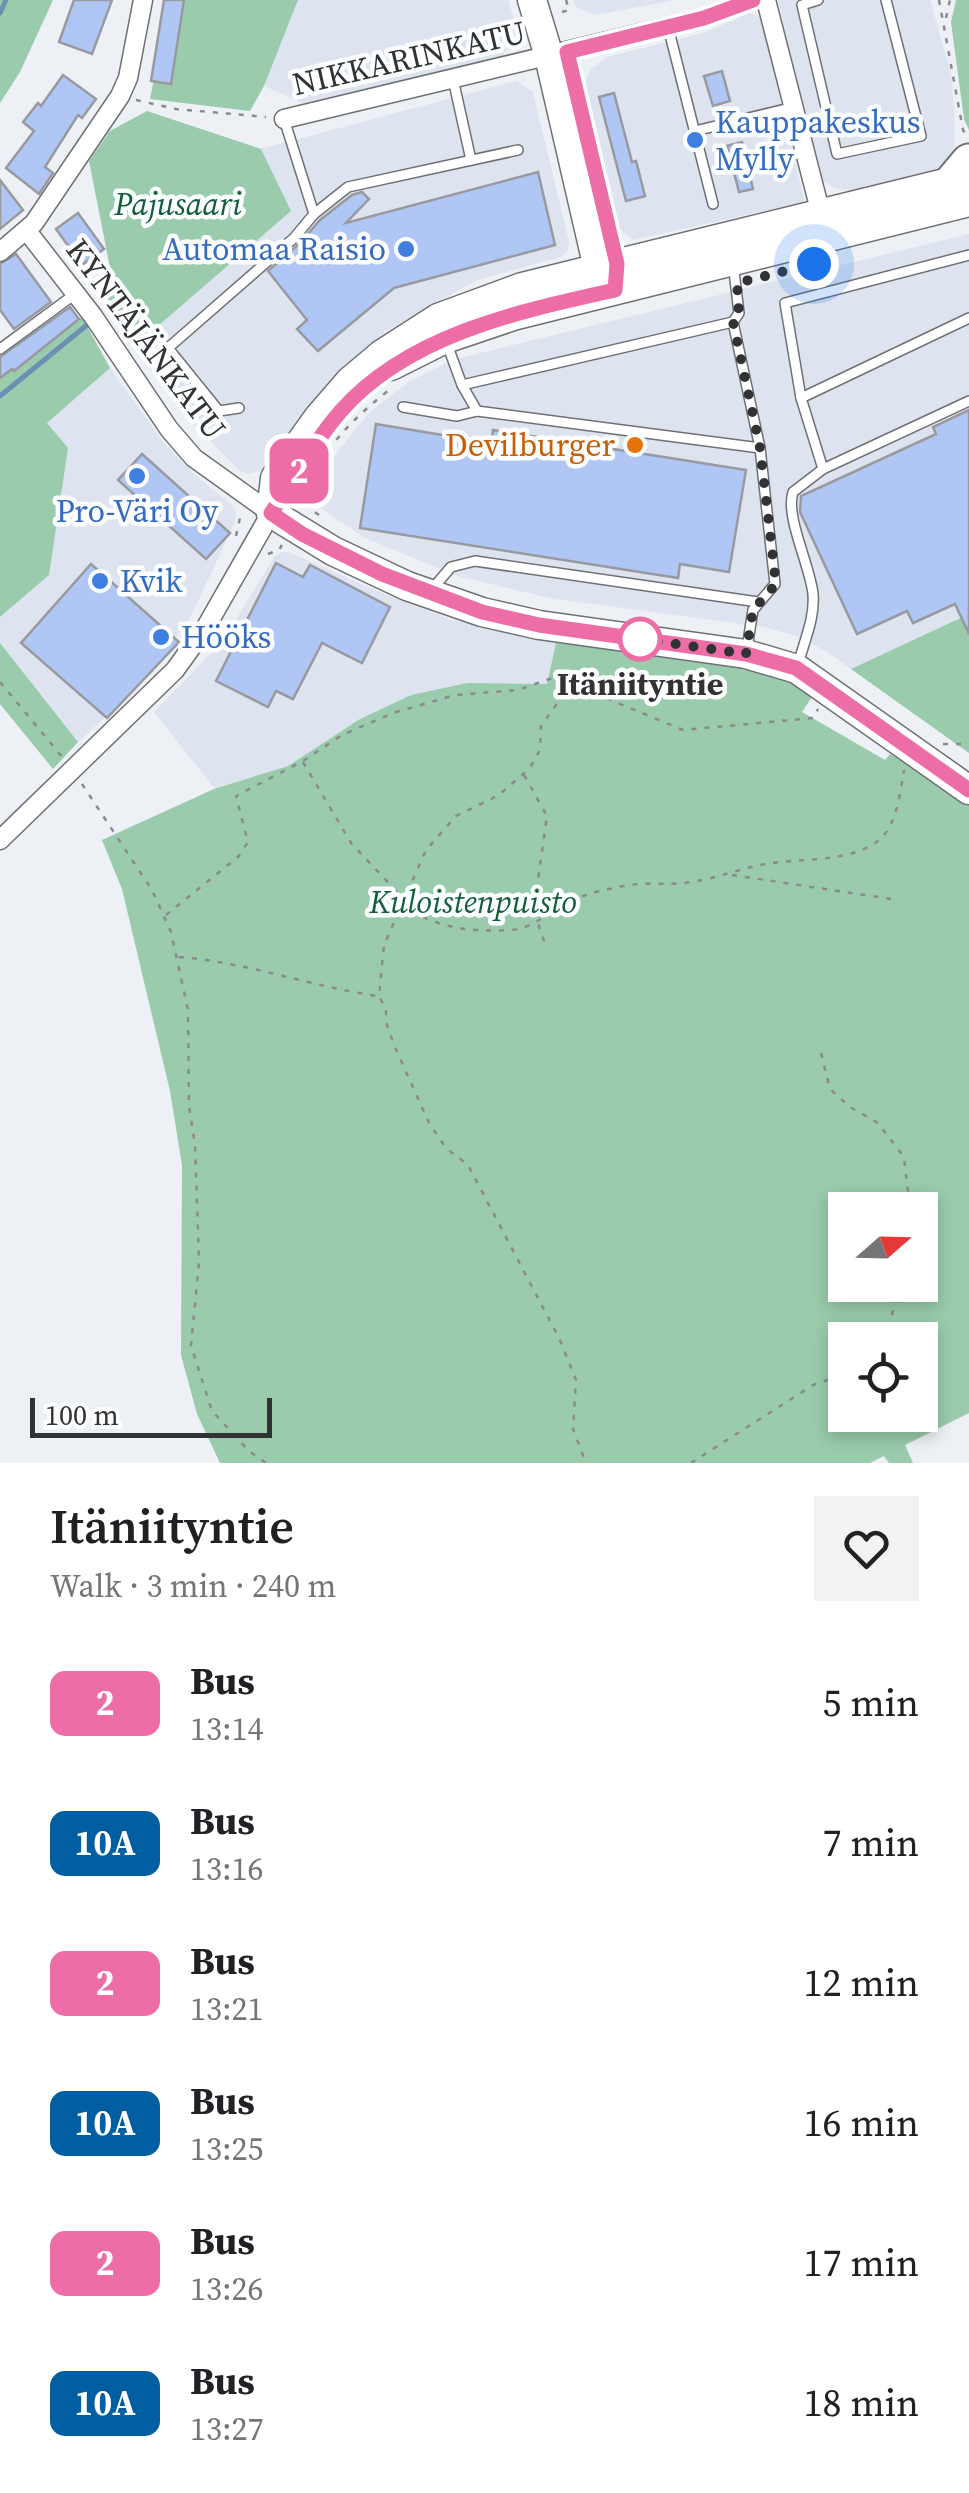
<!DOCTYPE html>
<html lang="en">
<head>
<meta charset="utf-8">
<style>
	:root { --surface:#fff; --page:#f2f2f2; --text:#202124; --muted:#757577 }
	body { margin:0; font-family:"Source Serif 4",serif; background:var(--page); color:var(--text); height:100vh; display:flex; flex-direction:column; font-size:38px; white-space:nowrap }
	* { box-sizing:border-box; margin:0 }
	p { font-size:32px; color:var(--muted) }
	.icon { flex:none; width:55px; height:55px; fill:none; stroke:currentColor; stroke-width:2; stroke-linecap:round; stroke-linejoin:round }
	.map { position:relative; height:1463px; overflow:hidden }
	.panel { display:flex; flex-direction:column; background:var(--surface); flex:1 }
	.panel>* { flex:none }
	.badge { padding:0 20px; border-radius:15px; font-size:35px; line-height:65px }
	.needle { width:65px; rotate:70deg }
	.fabs { position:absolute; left:828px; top:1192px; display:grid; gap:20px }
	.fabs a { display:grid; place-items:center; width:110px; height:110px; border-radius:0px; background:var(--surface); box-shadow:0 5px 15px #0003; font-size:50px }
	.scale { position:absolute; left:30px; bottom:25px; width:242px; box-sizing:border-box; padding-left:10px; border:5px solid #313234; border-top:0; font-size:28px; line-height:35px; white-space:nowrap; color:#313234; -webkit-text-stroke:8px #fcfdff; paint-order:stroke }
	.you { position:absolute; width:50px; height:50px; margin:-25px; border:8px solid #fff; border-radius:50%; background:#1a73e8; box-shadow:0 0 0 15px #1a73e833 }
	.map>.badge { position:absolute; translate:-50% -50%; box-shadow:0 0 0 5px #fff }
	.round { display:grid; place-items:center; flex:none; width:105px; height:105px; border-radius:0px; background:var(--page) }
	.head { display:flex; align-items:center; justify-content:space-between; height:170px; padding:0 50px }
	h1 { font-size:48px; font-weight:600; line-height:75px }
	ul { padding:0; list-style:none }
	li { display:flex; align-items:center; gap:30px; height:140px; padding:0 50px }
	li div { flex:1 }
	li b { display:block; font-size:38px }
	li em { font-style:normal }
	li .badge { min-width:110px; font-weight:700; text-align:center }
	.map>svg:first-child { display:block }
	.built { fill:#dee4ef }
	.green { fill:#99cbac; fill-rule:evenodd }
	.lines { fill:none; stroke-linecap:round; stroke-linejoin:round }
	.stream { stroke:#6c90b1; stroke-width:5 }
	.building { fill:#b0c7f5; stroke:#989a9f; stroke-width:2.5 }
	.lane-casing { stroke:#6e7074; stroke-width:12 }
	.street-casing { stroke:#6e7074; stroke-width:21 }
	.secondary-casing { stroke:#6e7074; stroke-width:31 }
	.highway-casing { stroke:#6e7074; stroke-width:39 }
	.path { stroke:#898b8e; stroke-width:2.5; stroke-dasharray:5 8; stroke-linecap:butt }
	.lane { stroke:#fff; stroke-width:9 }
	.street { stroke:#fff; stroke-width:18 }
	.secondary { stroke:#fff; stroke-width:28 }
	.highway { stroke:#fff; stroke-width:35 }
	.line-casing { stroke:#fff; stroke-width:22 }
	.line { stroke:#ed6ea7; stroke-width:15 }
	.walk { stroke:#313234; stroke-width:10; stroke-dasharray:0 18 }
	.shop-dot { fill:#3f7fe0; stroke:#fcfdff; stroke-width:4 }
	.food-dot { fill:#e8710a; stroke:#fcfdff; stroke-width:4 }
	.stop-dot { fill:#fff; stroke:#ed6ea7; stroke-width:5 }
	.labels { text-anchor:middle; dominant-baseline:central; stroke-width:9; stroke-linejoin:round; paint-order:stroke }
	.street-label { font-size:32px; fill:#313234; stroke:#fcfdff }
	.shop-label { font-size:32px; fill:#366cbe; stroke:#fcfdff; text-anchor:start }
	.park-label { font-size:32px; font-style:italic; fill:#125e3a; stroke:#fcfdff }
	.food-label { font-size:32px; fill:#c56008; stroke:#fcfdff; text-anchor:end }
	.stop-label { font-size:32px; font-weight:bold; fill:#313234; stroke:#fcfdff }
</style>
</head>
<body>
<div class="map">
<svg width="969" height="1463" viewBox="0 0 969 1463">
	<rect width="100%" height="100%" fill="#edf0f4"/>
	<g class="built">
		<path d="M298,0H508L518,31L503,55L307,105L264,86Z"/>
		<path d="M573,0H676L596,15L576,7Z"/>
		<path d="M778,0H930L952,77L955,134L952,165L849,191L834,188L823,180L817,170Z"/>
		<path d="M749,13L760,16L805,202L633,240L618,227L585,83L590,70L607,57L704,33Z"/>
		<path d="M516,81L533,92L569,242L568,251L561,257L477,280L386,331L333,377L309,404L262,471L247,474L239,470L182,413L135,346L290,212L261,149Z"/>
		<path d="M969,234V614L851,669L824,650L795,636L764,627L549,598L454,575L363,537L321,508L316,500V492L339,449L370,412L408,382L452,360Z"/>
		<path d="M110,368L164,443L196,476L232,505L236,512V520L191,616L160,659L126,698L78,742L0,643V617L49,575L47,423Z"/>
		<path d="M282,552H289L386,595L452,620L556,643L548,684L467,683L411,695L360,719L288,766L215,789L154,712L222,642L275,556Z"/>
	</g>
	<g class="green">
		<path d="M0,0H53L20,72L0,103Z"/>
		<path d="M169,0H298L264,86L250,111L150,99Z"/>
		<path d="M956,0H969V130L964,119L951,22Z"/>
		<path d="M147,111L261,149L291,211L135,346L104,301L115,293L89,161L110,131Z"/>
		<path d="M82,317L110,368L47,423L68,448L49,575L0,617V378Z"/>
		<path d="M969,614V753L851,669Z"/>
		<path d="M0,643L78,742L53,769L0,704Z"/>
		<path d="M556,643L618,647L776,671L815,692L802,712L885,760L890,754L969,803V1413L905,1445L913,1463H889L884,1456L870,1463H220L197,1414L181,1355L182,1165L170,1091L122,889L102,840L214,789L288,766L360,719L411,695L467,683L547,684ZM845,1210H920V1285H845ZM845,1340H920V1415H845Z"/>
	</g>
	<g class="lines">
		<g class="stream">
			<path d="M0,13L6,0"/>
			<path d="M0,396L87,325"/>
		</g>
	</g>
	<g class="building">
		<path d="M74,0H112L92,54L59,42Z"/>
		<path d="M164,0H184L171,84L151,81Z"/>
		<path d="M722,71L730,101L713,106L704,76Z"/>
		<path d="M63,75L96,99L82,118L78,115L45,167L53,173L39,194L6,168L34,131L23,122L38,103L41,106Z"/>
		<path d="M614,93L632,162L636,161L645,196L626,201L599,97Z"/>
		<path d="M742,142L753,189L739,192L727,146Z"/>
		<path d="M538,172L555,245L394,288L318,351L297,329L307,320L268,271L299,244L320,220L352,195L362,192L369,199L346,223Z"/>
		<path d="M0,180L23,210L0,229Z"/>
		<path d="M78,213L104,249L82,265L56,229Z"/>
		<path d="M16,254L51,302L14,329L0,310V264Z"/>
		<path d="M70,307L79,319L14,371L12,369L0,378V357Z"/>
		<path d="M969,410V634L955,604L913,623L907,611L857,634L800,512L801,496L936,434L933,427Z"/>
		<path d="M376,424L491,443L493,430L746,470L729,572L680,564L678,578L360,528Z"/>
		<path d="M142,454L230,533L206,559L118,480Z"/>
		<path d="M276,563L303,577L310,565L390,607L362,663L322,643L293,699L276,691L268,707L216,681Z"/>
		<path d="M91,564L179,642L107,718L21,643Z"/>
	</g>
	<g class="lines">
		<g class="lane-casing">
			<g id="lane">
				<path d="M818,0L802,5L837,154L921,136L886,0"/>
				<path d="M668,27L713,204"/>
				<path d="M453,79L471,160"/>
				<path d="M284,119L314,214"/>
				<path d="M695,131L794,107"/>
				<path d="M733,263L739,313L733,322L760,448L775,584L753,610L747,648"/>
				<path d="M447,344L462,385L477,411"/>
				<path d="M0,349L75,294"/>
				<path d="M462,385L733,322"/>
				<path d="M801,398L785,303L969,255"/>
				<path d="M403,407L457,416L477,411L760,448"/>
				<path d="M239,408L219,411L168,348L294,238L314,214L348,187L518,150"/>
				<path d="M823,469L801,398L969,318"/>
				<path d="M433,588L451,567L475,561L758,602"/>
				<path d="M798,665C804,641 815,619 813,594C810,565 785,517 793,492L823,469L969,401"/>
			</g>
		</g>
		<g class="street-casing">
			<g id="street">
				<path d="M766,0L823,222"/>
				<path d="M284,119L704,18L753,0"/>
				<path d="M0,252L34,223L120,96L128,78L143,0"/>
				<path d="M0,840L175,670L206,627L271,513L194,458L169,429L93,316L27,231"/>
			</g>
		</g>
		<g class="secondary-casing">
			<g id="secondary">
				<path d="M532,0L549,56L598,268L608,281"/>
				<path d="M391,366L445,339L513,316L969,202"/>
				<path d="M271,513L275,478L318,418L350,381L382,354L438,318L522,287L969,177"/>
				<path d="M271,513L333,551L407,586L482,612L539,625L746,654L797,669L969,790"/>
			</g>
		</g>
		<g class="highway-casing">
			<path id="highway" d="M953,181L969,162"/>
		</g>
		<g class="path">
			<path d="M939,0L963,130L968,138"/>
			<path d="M562,12L569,10L566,0"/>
			<path d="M946,18L950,0"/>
			<path d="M136,100L176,109L266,117"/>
			<path d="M319,515L307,507L304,498C315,455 358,413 392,388"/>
			<path d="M236,536L241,513"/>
			<path d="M268,554L279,550L282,545"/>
			<path d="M0,682L63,758"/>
			<path d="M572,683L541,726L540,750L530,768L499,795L456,816L426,850L384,945L379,996L386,1010V1022L394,1045L429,1123L446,1148L468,1165L560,1340L576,1380L573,1429L586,1463"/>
			<path d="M943,744H969"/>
			<path d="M303,762L351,843L401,896"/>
			<path d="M524,775L547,816L537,887L539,927L546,946"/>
			<path d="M82,784L152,890L171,932L188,1010L189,1106L195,1145L199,1262L191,1346L212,1411L249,1451L266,1463"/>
			<path d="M732,875L891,899"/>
			<path d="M400,905C438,928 467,932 510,930C533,929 550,911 571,901C587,893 605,890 623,886C642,882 663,885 684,883C712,880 738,869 766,864C800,858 849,863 878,841C897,826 900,793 904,770"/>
			<path d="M166,915L238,857L248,842L236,796L303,761L342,735L393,713L455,695L518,690L555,677L683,730L813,718L818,709"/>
			<path d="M179,957C245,962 310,986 377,996"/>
			<path d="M821,1053L830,1089L850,1107L878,1123L904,1157L910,1210"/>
			<path d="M884,1340L901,1285"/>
			<path d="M691,1463L813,1385L845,1374"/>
		</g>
		<use href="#lane" class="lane"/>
		<use href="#street" class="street"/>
		<use href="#secondary" class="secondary"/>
		<use href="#highway" class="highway"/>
	</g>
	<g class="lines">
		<g class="line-casing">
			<path id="line" d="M753,0L704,18L567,52L617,264L615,290C520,311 407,335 340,412C313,443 294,480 271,513L302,534L382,574L482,612L539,625L746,654L796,668L969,790"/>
		</g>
		<use href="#line" class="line"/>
		<path class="walk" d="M640,639L746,654L753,610L776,584L760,448L733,322L739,314L737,283L814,264"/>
	</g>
	<g class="shop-dot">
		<circle cx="695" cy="140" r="10"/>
		<circle cx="406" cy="249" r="10"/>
		<circle cx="137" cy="476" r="10"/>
		<circle cx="100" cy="581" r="10"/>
		<circle cx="161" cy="637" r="10"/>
	</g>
	<circle class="food-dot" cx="635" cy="445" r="10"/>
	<circle class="stop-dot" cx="640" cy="639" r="20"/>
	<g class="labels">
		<g class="street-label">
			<text transform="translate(409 58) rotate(-13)">NIKKARINKATU</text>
			<text transform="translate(146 339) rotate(53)">KYNTÄJÄNKATU</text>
		</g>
		<g class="shop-label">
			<text x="715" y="122">Kauppakeskus<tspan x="715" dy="37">Mylly</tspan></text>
			<text x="386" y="249" text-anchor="end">Automaa Raisio</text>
			<text x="137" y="511" text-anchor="middle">Pro-Väri Oy</text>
			<text x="120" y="581">Kvik</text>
			<text x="181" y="637">Hööks</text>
		</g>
		<g class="park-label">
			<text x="178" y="204">Pajusaari</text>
			<text x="473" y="902">Kuloistenpuisto</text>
		</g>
		<g class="food-label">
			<text x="615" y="445">Devilburger</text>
		</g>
		<g class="stop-label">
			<text x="640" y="684">Itäniityntie</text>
		</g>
	</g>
</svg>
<div class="fabs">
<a><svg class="needle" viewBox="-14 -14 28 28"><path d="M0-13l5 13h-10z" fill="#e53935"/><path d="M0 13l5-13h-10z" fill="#757577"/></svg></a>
<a><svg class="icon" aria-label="locate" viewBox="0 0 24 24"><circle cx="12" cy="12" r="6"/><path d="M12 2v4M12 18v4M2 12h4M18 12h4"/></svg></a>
</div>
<div class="scale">100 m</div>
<div class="you" style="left:814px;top:264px"></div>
<b class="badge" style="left:299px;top:471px;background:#ed6ea7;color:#fff">2</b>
</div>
<section class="panel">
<div class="head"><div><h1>Itäniityntie</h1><p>Walk · 3 min · 240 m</p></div><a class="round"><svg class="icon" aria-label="heart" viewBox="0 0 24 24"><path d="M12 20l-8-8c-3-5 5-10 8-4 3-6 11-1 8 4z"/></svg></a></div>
<ul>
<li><span class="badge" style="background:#ed6ea7;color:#fff">2</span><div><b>Bus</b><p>13:14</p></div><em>5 min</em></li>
<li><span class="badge" style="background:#005ea1;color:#fff">10A</span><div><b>Bus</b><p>13:16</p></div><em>7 min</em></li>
<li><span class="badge" style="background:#ed6ea7;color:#fff">2</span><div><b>Bus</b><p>13:21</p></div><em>12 min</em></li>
<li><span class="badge" style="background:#005ea1;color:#fff">10A</span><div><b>Bus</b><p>13:25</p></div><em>16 min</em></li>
<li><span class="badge" style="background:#ed6ea7;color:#fff">2</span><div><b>Bus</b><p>13:26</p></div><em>17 min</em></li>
<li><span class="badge" style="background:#005ea1;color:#fff">10A</span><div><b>Bus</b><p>13:27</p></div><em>18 min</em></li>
</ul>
</section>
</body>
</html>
